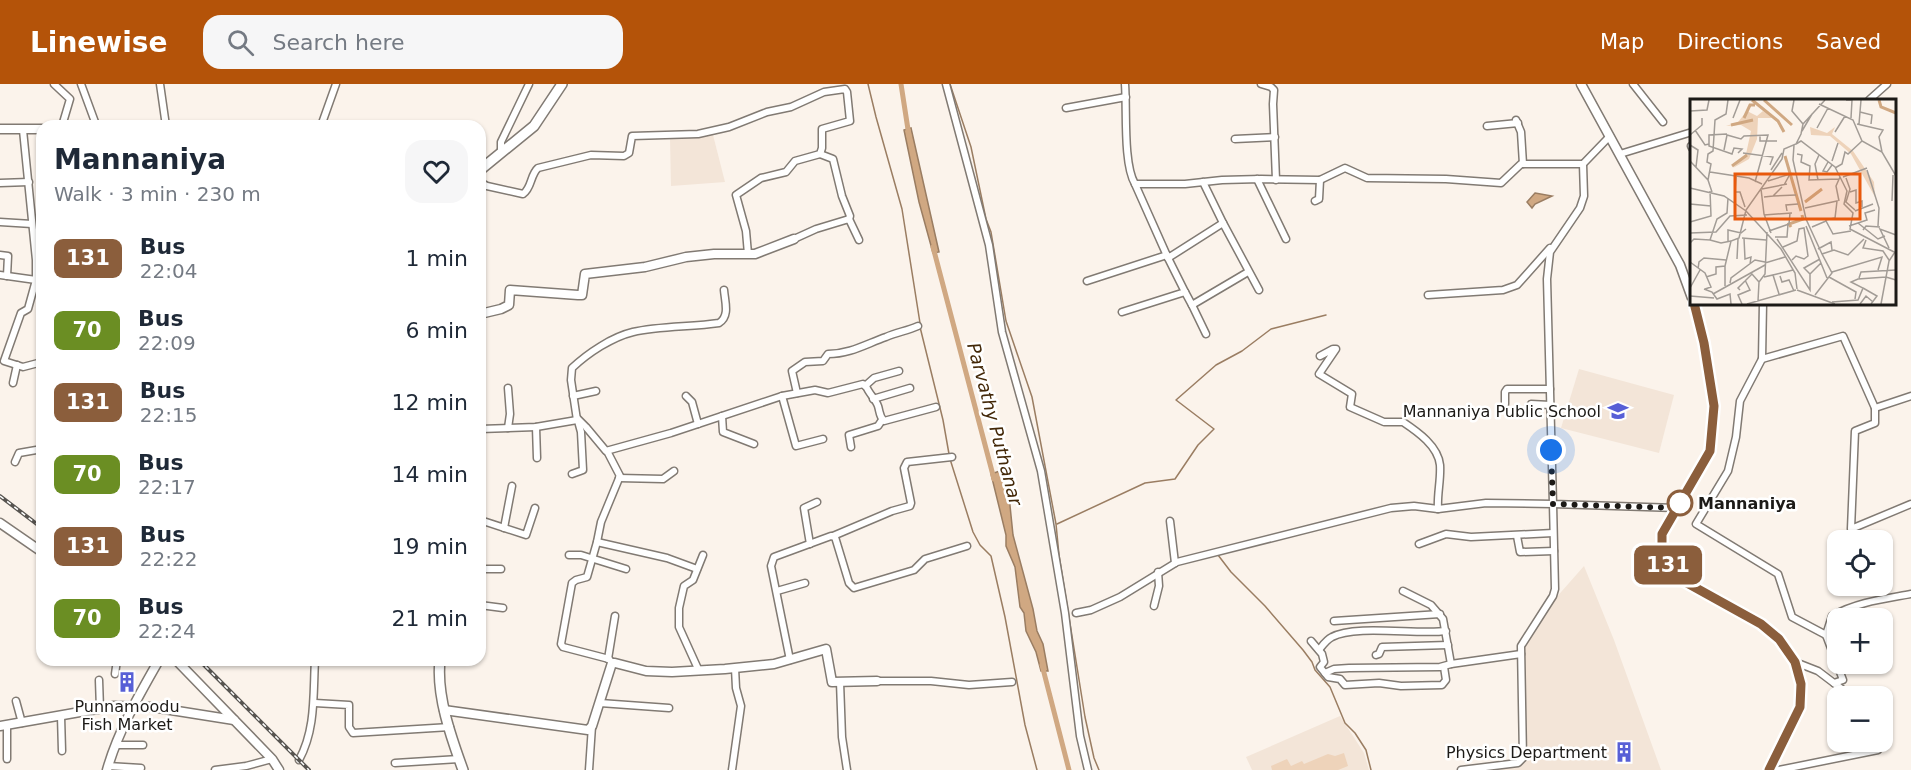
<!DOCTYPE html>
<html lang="en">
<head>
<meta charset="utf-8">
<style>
	:root { --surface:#fff; --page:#f6f6f7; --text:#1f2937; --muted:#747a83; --accent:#b45309 }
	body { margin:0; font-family:"DejaVu Sans",sans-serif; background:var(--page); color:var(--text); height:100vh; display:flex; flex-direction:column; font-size:22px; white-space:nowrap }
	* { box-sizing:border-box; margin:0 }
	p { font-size:20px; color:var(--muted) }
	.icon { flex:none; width:33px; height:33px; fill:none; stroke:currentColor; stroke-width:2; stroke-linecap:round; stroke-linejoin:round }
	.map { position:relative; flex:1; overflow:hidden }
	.sheet { position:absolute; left:36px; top:36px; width:450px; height:546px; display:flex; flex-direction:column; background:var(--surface); border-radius:18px; box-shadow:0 2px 4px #0004 }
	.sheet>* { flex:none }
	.badge { padding:0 12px; border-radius:9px; font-size:21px; line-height:39px }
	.fabs { position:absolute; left:1827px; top:446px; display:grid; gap:12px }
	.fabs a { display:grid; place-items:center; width:66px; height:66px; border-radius:12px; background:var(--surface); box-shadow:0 2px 4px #0004; font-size:30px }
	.you { position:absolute; width:30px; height:30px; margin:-15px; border:4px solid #fff; border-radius:50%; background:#1a73e8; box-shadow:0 0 0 9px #1a73e833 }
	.map>.badge { position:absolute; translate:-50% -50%; box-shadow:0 0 0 3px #fff }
	.round { display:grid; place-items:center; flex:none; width:63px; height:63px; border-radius:18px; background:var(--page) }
	.head { display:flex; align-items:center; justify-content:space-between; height:102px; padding:0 18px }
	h1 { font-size:28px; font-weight:600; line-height:45px }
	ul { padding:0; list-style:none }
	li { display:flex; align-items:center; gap:18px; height:72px; padding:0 18px }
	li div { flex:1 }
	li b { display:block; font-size:22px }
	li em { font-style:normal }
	li .badge { min-width:66px; font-weight:700; text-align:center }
	header { display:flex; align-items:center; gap:36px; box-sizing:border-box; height:84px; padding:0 30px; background:var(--accent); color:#fff }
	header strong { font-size:28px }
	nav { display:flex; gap:33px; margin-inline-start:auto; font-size:21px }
	.search { width:420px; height:54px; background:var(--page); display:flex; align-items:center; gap:15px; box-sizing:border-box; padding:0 21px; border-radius:18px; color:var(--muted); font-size:22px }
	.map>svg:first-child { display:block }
	.built { fill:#f3e5d8 }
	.green { fill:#eed3ba }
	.water { fill:#d0a882; stroke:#9a7d62; stroke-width:1.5 }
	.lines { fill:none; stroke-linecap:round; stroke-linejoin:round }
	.stream { stroke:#9a7d62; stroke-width:1.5 }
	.canal { stroke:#d0a882; stroke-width:5 }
	.minor-casing { stroke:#817a73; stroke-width:9 }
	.secondary-casing { stroke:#817a73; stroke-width:11 }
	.primary-casing { stroke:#817a73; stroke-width:12 }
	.minor { stroke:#fff; stroke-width:6 }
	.secondary { stroke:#fff; stroke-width:8 }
	.primary { stroke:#fff; stroke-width:9 }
	.rail-casing { stroke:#575450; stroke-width:4 }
	.rail { stroke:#fff; stroke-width:1.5; stroke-dasharray:4.5; stroke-linecap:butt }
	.line-casing { stroke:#fff; stroke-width:14 }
	.line { stroke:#8b5e3c; stroke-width:9 }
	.walk { stroke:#1c1a17; stroke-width:6; stroke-dasharray:0 10.8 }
	.stop-dot { fill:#fff; stroke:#8b5e3c; stroke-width:3 }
	.labels { text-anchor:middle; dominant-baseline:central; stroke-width:5; stroke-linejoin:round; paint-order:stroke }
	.poi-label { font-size:16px; fill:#1c1a17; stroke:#fff; text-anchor:end }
	.stop-label { font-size:16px; font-weight:bold; fill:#1c1a17; stroke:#fff; text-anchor:start }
	.water-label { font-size:18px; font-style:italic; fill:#432808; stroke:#fff }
	.inset-river { fill:none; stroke:#d0a882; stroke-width:3 }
	.inset-road { fill:none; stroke:#a29c96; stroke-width:1.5 }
	.view { fill:#e8590c; fill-opacity:0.15; stroke:#e8590c; stroke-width:3 }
	.inset-edge { fill:none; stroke:#1c1a17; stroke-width:3 }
</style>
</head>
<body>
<header>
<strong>Linewise</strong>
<div class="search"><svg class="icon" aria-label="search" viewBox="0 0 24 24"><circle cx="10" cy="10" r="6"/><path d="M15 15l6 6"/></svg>Search here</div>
<nav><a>Map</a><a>Directions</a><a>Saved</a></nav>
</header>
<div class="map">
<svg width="1911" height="686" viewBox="0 0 1911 686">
	<rect width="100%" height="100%" fill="#fbf3eb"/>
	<g class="built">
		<path d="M713,51L725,98L671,102L670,54Z"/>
		<path d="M1579,285L1674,311L1659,369L1561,344Z"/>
		<path d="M1584,482L1614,556L1661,686H1474L1521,679L1522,567L1547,524Z"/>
		<path d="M1340,632L1364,669L1369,686H1252L1246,673Z"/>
	</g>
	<path class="green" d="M1344,669L1348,682L1338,686H1272L1271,682L1287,675L1291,682L1302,677L1304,680L1328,670L1335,672Z"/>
	<g class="water">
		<path d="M911,44L939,168L933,169L919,118L904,46Z"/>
		<path d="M1535,109L1552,112L1535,120L1532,124L1527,118Z"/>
		<path d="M1000,387L1008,402L1013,451L1033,525L1037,547L1043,560L1048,587H1041L1036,568L1026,547L1024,529L1020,523L1015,483L1006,462V451L991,390Z"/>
	</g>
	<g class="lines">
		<g class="stream">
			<path d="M868,0L876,33L902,125L920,239"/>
			<path d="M950,0L971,63L986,135L991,148L1006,237L1032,313L1056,440L1059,471L1085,633L1094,674L1099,686"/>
			<path d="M920,243L943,336L949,370"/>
			<path d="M950,375L973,448L980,461L991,472L1005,533L1025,641L1037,686"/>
			<path d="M1057,440L1145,399L1175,395L1198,361L1214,345L1176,316L1216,281L1242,267L1271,245L1326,231"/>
			<path d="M1218,471L1231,488L1265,522L1303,566L1312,578L1315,586L1330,603L1345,639L1355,649L1366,666L1371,686"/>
		</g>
		<g class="canal">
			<path d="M901,0L909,52"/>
			<path d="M933,163L994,395"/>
			<path d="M1042,581L1069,686"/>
		</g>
		<g class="minor-casing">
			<g id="minor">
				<path d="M54,0L70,15L62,42"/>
				<path d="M81,0L95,38L93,42"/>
				<path d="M160,0L166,42"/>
				<path d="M946,0L989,161L1002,248L1041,387L1065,529L1080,652L1088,686"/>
				<path d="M1125,0C1127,25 1123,80 1135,100H1185L1222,96L1261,95L1320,96L1345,84L1367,94L1446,95L1501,99L1521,80H1583"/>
				<path d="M1261,0L1271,3L1274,6L1273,20L1276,96"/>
				<path d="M1633,0L1663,38"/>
				<path d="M1869,16L1887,0"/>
				<path d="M1066,24L1126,13"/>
				<path d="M1516,36L1521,48L1523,80"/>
				<path d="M321,42L336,0"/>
				<path d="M1487,42L1518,39"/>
				<path d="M23,46L36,176V196L28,225L21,229L4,277L23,283L42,278"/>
				<path d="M1610,52L1583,80L1584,112L1580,124L1550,168L1547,195L1553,420L1677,424"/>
				<path d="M1235,55L1275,53"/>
				<path d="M1691,62L1692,64"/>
				<path d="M501,69V58L529,0"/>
				<path d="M820,70L833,75L842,112L850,132L849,135"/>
				<path d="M1620,70L1692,48"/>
				<path d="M1257,95L1286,155"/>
				<path d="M480,98L487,102L523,110C532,104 530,91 538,84L591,71L624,72L629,69L632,52L698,50L729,43L767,28L791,23L824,8L845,5L847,8L850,37L822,45V64L820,70L795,77L786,88L761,94L736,111L746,147L748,170"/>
				<path d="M0,99L29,98"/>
				<path d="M1135,100L1168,174L1223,139L1203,98"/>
				<path d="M1315,117L1319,115L1320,96"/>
				<path d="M0,138L32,140"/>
				<path d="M1223,139L1259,206"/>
				<path d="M794,155L816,145L849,135L859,156"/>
				<path d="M0,171L8,172L7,192"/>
				<path d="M0,191L36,196"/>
				<path d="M1087,197L1167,171"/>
				<path d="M1185,208L1192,221L1248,188"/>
				<path d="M1428,211L1503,206L1517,201L1550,164"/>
				<path d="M1763,219L1762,275L1740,317L1736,353L1728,387L1696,440L1778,490L1792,533L1826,551"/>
				<path d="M1192,221L1206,250"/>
				<path d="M1122,228L1185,208L1168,174"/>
				<path d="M1320,272L1333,265H1336L1319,290L1352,310L1350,323L1384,338H1403C1418,348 1438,362 1440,381C1441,396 1437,410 1438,425"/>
				<path d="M1762,275L1843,252L1875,324V339L1855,347L1851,445L1911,420"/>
				<path d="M13,299L17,281"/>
				<path d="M865,302L874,294L899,287"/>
				<path d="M508,304L510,330L508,344"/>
				<path d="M797,309L792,287L805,278L823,277L828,270C850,270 866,260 886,253C897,248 907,247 918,242"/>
				<path d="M573,312L596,307"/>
				<path d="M686,312L692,318L698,340"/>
				<path d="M782,312L796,362L823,355"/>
				<path d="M873,315L910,304"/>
				<path d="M1505,320V308L1507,305H1550"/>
				<path d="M1875,324L1911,312"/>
				<path d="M1527,329L1531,320L1550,321"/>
				<path d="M722,332L723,348L754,360"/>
				<path d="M578,335L586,343L606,367L671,349L782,312L815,306L828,309L863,300L866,302C869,310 875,314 878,322C880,328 879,332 884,337L936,323"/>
				<path d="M536,343L537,374"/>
				<path d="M480,345L536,343L577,336L571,296L572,284C588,269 612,253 633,248C659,242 692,243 719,239C730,232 725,218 724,206"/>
				<path d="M851,363L849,351L878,342L882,336"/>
				<path d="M607,367L620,392L601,438L597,458L587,493L576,496L572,499L561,560L563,563L609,575L612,579"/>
				<path d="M15,378L19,369L42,365"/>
				<path d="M572,390L583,386L581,348L578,337"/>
				<path d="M619,394L663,395L674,387"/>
				<path d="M480,436L526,451L535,424"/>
				<path d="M1170,437L1175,479"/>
				<path d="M504,444L512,402"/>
				<path d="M833,452L892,427L910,422L911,419L904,384L907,378L952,373"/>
				<path d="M1517,452L1520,468L1554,467"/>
				<path d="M597,458L667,474L697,485"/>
				<path d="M810,460L804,424L817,418"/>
				<path d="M1419,460L1446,450L1471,453L1553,449"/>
				<path d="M569,471H581L626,485"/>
				<path d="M480,485H501"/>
				<path d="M777,507L805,499"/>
				<path d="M1403,507L1431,521L1443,535L1451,580"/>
				<path d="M480,521L503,524"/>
				<path d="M1154,522L1159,502L1158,488"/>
				<path d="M1076,529L1091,526L1120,513L1177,478L1391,424L1414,422L1438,425L1486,419L1553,420L1555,505L1553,512L1521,562L1523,674L1518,679L1461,686"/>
				<path d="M1334,537L1440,530"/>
				<path d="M1311,557L1322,570L1324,578L1320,583L1328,593L1340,595L1345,601L1379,599L1401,602L1442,601L1446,596L1444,583"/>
				<path d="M1319,566C1323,561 1326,556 1332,553C1355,540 1418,551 1446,547"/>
				<path d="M1376,571L1379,570L1382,563L1448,561"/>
				<path d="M608,575L615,532"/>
				<path d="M262,576H269"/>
				<path d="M790,576L771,482L774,473L831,452L835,453L849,499L854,504L914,486L925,475L967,462"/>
				<path d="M1795,578L1818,587L1851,612"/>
				<path d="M699,587L679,543V524L684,502L693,496L703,471"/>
				<path d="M1325,589L1334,585L1349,584L1440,583L1451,580L1521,570"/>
				<path d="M115,590L117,576"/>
				<path d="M99,596L100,625"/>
				<path d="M877,597H931L969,601L1012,598"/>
				<path d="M840,598L842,653L847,686"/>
				<path d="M1834,599L1843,596L1826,551L1832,532C1857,518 1884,515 1911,510"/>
				<path d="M16,617L22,639"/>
				<path d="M315,619L349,621V643L353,649L450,643"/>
				<path d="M600,619L669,624"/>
				<path d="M61,632L62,667"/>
				<path d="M7,641V675"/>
				<path d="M116,661H143"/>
				<path d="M299,676C316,645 313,610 315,576"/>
				<path d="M395,679L459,675"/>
				<path d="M108,682L141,684"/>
				<path d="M215,686L246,682L272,675"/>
				<path d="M589,686L592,642"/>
				<path d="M732,686L741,622L736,604L735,584"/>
				<path d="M1779,686L1878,666L1874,657"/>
			</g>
		</g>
		<g class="secondary-casing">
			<g id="secondary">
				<path d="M1581,0L1680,181L1692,214"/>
				<path d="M75,42H91"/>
				<path d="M0,45H42"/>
				<path d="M1693,219L1704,259L1714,322L1710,367L1662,450V471L1678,494L1761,540L1779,555L1795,578L1801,600L1800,623L1769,686"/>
				<path d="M480,230L501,225L509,221L510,206L578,211H582L585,190L645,183L686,173L714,170H755L794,155"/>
				<path d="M0,439L42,468"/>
				<path d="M176,576L272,675L279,686"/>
				<path d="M444,626L588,646L592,642L612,579H615L646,587L672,588L725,585L774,580L826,565L832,598L877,597"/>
				<path d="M0,642L114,622L152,623L234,636"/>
				<path d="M107,686C118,647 139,611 159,576"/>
			</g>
		</g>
		<g class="primary-casing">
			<g id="primary">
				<path d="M480,86L534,42L562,0"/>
				<path d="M440,576C436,611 451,653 463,686"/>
			</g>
		</g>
		<use href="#minor" class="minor"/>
		<use href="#secondary" class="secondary"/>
		<use href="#primary" class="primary"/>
		<g class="rail-casing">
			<g id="rail">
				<path d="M0,412L42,444"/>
				<path d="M199,576L309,686"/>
			</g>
		</g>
		<use href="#rail" class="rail"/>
	</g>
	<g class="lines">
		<g class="line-casing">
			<path id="line" d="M1694,219L1704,259L1714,322L1710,367L1662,450V471L1678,494L1761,540L1779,555L1795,578L1801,600L1800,623L1769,686"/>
		</g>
		<use href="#line" class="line"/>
		<path class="walk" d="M1551,366L1553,420L1677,424L1680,419"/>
	</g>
	<defs>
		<g id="school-bare" transform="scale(1.62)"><path d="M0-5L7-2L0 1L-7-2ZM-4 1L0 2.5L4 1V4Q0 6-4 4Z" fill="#575fd6" stroke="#fff" stroke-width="2.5" paint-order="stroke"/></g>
		<g id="building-bare" transform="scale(1.62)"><path d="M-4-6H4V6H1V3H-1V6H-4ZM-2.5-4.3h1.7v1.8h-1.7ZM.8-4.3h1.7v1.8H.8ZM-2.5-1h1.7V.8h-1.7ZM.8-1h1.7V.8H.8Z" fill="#575fd6" stroke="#fff" stroke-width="2.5" paint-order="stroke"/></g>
	</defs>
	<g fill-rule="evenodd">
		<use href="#school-bare" x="1618" y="327"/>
		<use href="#building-bare" x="127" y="598"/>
		<use href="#building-bare" x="1624" y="668"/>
	</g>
	<circle class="stop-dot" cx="1680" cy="419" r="12"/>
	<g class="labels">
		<g class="poi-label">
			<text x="1601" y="327">Mannaniya Public School</text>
			<text x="127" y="622" text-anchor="middle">Punnamoodu<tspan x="127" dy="18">Fish Market</tspan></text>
			<text x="1607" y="668">Physics Department</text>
		</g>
		<g class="stop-label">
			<text x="1698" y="419">Mannaniya</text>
		</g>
		<g class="water-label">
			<text transform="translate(995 340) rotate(75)">Parvathy Puthanar</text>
		</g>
	</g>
	<g transform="translate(1690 15)">
		<rect width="206" height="206" fill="#fbf3eb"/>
		<path d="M57,12L67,17L73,12L82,19H68L67,40L59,60L43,69L56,55L61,32L51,26L36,27L48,23ZM120,28L137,34L145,28L142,35L163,52L184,83L185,98L161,55L140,37L121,36Z" fill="#eed3ba"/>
		<path class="inset-river" d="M62,1L88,22L94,33M74,1L102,26M189,1L191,8L206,14M54,19L60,6H65M41,26L63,21M95,57L111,112M42,67L57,56M115,103L132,90M101,128L99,125L113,120L112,116"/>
		<path class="inset-road" d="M156,1H162L161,19M129,5L163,21L172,42L192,53L206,77M0,12L17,11L19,1M170,13L182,16L181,25M43,19L50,1M113,25L135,1M167,25L193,31L189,38L192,53M169,25L171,1M127,29L138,9M5,31L15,46L19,45M112,32L122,15M145,33L155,17M37,35L19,36V47L42,55L44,49L52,50L48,54M0,36L12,26V19M70,36V42H87M106,45L111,42L145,68L157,92L154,105L163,114L160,130L206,154M0,46L8,51L6,68M104,46L103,61L116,120L132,155M34,51L37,36L51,40L54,37L78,36L65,83M53,54L83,58L80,66M107,55L112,56L111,63L120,67L119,81L149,80M0,62L18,81L22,93M142,62L148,44M138,63L133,72L137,73L142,66M145,69L152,65L155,53L158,55L172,42M81,71L92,54M177,71L189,109L188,127M20,73L59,79L72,85M46,78L45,93H50L55,108M153,78L177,69M156,79L160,90L156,103L165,111M18,81L21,65L17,63L18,55L23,52L25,21L36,15L38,1M128,81L125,65L129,56M78,82L100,75L94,86M0,89L34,97L56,112L91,150L105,174L107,190M71,90L74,115L81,134M72,90L97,85M160,93L166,91V104L172,102V108M83,97L106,96M74,98L83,97L92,88M149,102L146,87L150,78M202,102L203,76M0,105L21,107M115,109L147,102L145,119L135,121M97,112L96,106L108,105M165,112L183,105M74,116L102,114M0,123L21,117L20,92M168,124L188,140L195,137M116,127L137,179M159,127L177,121L175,114L185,111M122,128L136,122L143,135L161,132M173,131L176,127L190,128M79,132L99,125L100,114M0,134L26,133L40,117L57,116M85,138H97L98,125M52,139L76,141M54,139L55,160L61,158L60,165M87,140L120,191V175L131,164M20,141L31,144L41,142M176,141L173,149L193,152L199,161M38,142V131L51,134L56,130M0,144L4,140L20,141L27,120L37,114L38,99M93,148L107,142L109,130L114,129L118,157L114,160L106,157L102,161M199,149L190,130L206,136M128,150L141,143L142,151M47,160L48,140M0,163L15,174L21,188L15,190M75,164L95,158M8,170L9,163L14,159L36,161M142,173L192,158L188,171M120,175L114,169L130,160M83,176L103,171M90,177L92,183L99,181L104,192M16,178L26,175V168L35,167L41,142L49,139L56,111L92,60L94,50L106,45L111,35L113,25L102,12L104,1M74,178L83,176L89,195M139,178L166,193L165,200M169,179L171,173L206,171M40,184L41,179L65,161L75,163M35,187V167M0,189L10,171M173,189L187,197L181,205M14,190L22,193L27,200L40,195L41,205M50,191L48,189L62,175L69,183M107,191L145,205M23,195L75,166M125,196L142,174L132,155L144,151L158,156L174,140M0,197L24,199M68,202L69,183L75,175L77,133M142,203L168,201L173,189L161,183L168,180L196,178L206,181M52,205L48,196L60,191L55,181M57,205L106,191M170,205L176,197L183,203M191,205L199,162L205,153"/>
		<path class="view" d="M45,75H170V120H45Z"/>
		<rect width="206" height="206" class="inset-edge"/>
	</g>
</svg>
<div class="fabs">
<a><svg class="icon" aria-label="locate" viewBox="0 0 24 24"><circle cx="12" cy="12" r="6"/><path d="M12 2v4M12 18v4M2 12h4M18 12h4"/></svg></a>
<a>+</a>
<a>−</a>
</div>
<div class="you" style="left:1551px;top:366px"></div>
<b class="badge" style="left:1668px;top:481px;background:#8b5e3c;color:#fff">131</b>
<section class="sheet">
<div class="head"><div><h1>Mannaniya</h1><p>Walk · 3 min · 230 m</p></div><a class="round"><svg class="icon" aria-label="heart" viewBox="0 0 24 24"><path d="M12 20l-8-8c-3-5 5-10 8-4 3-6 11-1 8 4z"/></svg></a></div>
<ul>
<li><span class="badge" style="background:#8b5e3c;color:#fff">131</span><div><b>Bus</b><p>22:04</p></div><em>1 min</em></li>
<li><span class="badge" style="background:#6b8e23;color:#fff">70</span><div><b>Bus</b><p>22:09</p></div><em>6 min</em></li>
<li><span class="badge" style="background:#8b5e3c;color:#fff">131</span><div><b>Bus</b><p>22:15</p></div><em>12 min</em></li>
<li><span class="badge" style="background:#6b8e23;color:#fff">70</span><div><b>Bus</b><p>22:17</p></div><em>14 min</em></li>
<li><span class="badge" style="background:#8b5e3c;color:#fff">131</span><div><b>Bus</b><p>22:22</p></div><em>19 min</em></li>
<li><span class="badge" style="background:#6b8e23;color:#fff">70</span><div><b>Bus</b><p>22:24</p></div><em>21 min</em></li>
</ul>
</section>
</div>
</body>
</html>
